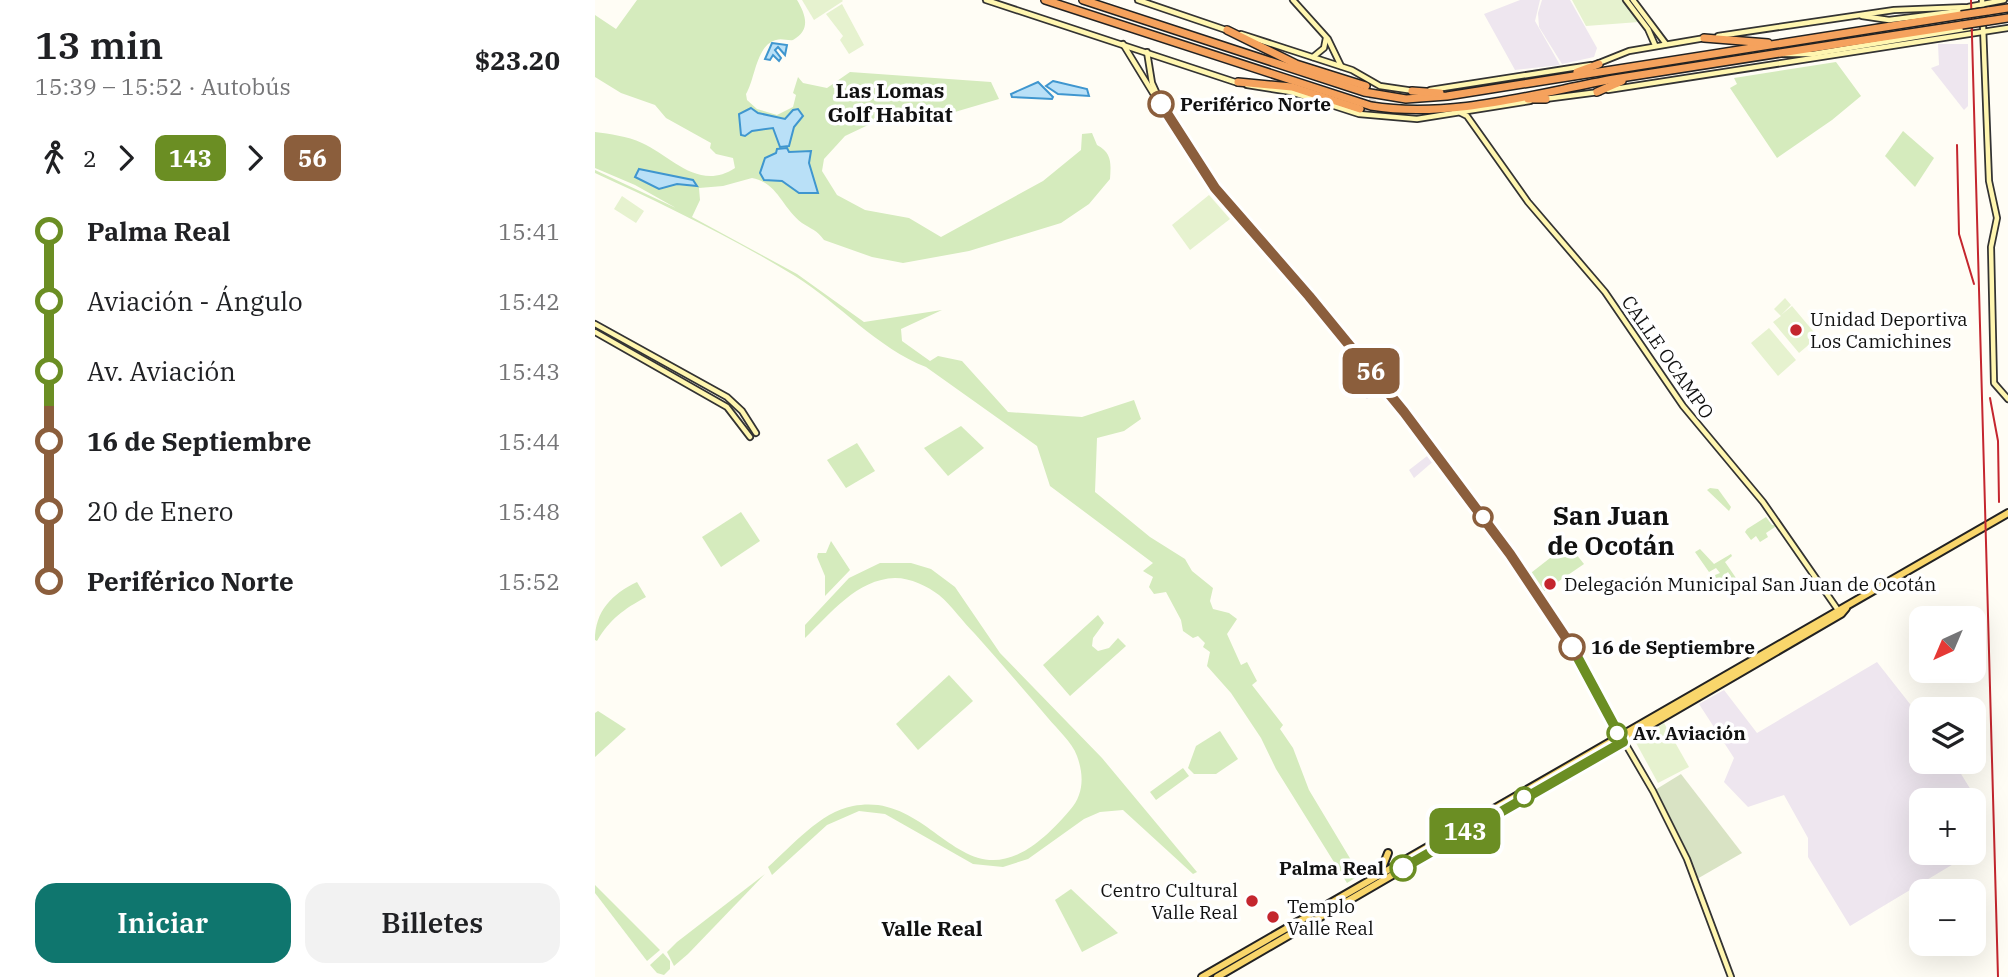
<!DOCTYPE html>
<html lang="es">
<head>
<meta charset="utf-8">
<style>
	:root { --surface:#fff; --page:#f2f2f2; --text:#202124; --muted:#757577; --accent:#0f766e }
	body { margin:0; font-family:"IBM Plex Serif",serif; background:var(--page); color:var(--text); height:100vh; display:flex; flex-direction:column; font-size:26px; white-space:nowrap }
	* { box-sizing:border-box; margin:0 }
	p { font-size:23px; color:var(--muted) }
	.icon { flex:none; width:38px; height:38px; fill:none; stroke:currentColor; stroke-width:2; stroke-linecap:round; stroke-linejoin:round }
	.map { position:relative; flex:1; overflow:hidden }
	.drawer { display:flex; flex-direction:column; background:var(--surface); width:595px }
	.drawer>* { flex:none }
	.badge { padding:0 14px; border-radius:10px; font-size:24px; line-height:46px }
	.needle { width:46px; rotate:224deg }
	.controls { position:absolute; left:1314px; top:606px; display:grid; gap:14px }
	.controls a { display:grid; place-items:center; width:77px; height:77px; border-radius:14px; background:var(--surface); box-shadow:0 7px 28px #0002; font-size:35px }
	.map>.badge { position:absolute; translate:-50% -50%; box-shadow:0 0 0 4px #fff }
	.legs { display:flex; align-items:center; gap:10px; height:77px; padding:0 35px; font-size:23px }
	.legs p { margin-inline-start:auto }
	.head { display:flex; align-items:center; justify-content:space-between; height:119px; padding:0 35px }
	h1 { font-size:38px; font-weight:600; line-height:52px }
	.button { display:flex; gap:14px; margin-top:auto; padding:14px 35px }
	.button a { flex:1; height:80px; border-radius:21px; background:var(--accent); color:#fff; font-size:28px; font-weight:600; line-height:80px; text-align:center }
	.button a+a { background:var(--page); color:var(--text) }
	ul { padding:0 35px; list-style:none }
	li { display:flex; align-items:center; gap:24px; height:70px; font-size:26px }
	li i { display:grid; place-items:center; width:10px; height:100%; margin:0 9px; background:currentColor }
	li i::after { content:''; width:18px; height:18px; margin:-9px; border:5px solid; border-radius:50%; background:var(--surface) }
	li p { margin-inline-start:auto }
	li:first-child i { background:linear-gradient(#0000 50%,currentColor 0) }
	li:last-child i { background:linear-gradient(currentColor 50%,#0000 0) }
	main { display:flex; flex:1; min-height:0 }
	.map>svg:first-child { display:block }
	.industrial { fill:#eee6ef; fill-rule:evenodd }
	.green { fill:#d5ebbd }
	.cemetery { fill:#d9e3c4 }
	.pitch { fill:#e6f2cf }
	.water { fill:#b9e0f7; stroke:#3f96cf; stroke-width:2 }
	.lines { fill:none; stroke-linecap:round; stroke-linejoin:round }
	.highway-tunnel { stroke:#dbdad3; stroke-width:7; stroke-dasharray:7 3.5; stroke-linecap:butt }
	.secondary-casing { stroke:#333; stroke-width:8 }
	.primary-casing { stroke:#222; stroke-width:10 }
	.highway-casing { stroke:#222; stroke-width:10 }
	.secondary { stroke:#fff6b0; stroke-width:4.5 }
	.primary { stroke:#f9d66b; stroke-width:6 }
	.highway { stroke:#f5a25d; stroke-width:7 }
	.rail { stroke:#c4262e; stroke-width:2 }
	.highway-bridge-casing { stroke:#222; stroke-width:10; stroke-linecap:butt }
	.highway-bridge { stroke:#f5a25d; stroke-width:7 }
	.line-1-casing { stroke:#fff; stroke-width:16 }
	.line-2-casing { stroke:#fff; stroke-width:16 }
	.line-1 { stroke:#6b8e23; stroke-width:10 }
	.line-2 { stroke:#8b5e3c; stroke-width:10 }
	.stop-2-dot { fill:#fff; stroke:#8b5e3c; stroke-width:3.5 }
	.poi-dot { fill:#c4262e; stroke:#fff; stroke-width:2.5 }
	.stop-1-dot { fill:#fff; stroke:#6b8e23; stroke-width:3.5 }
	.labels { text-anchor:middle; dominant-baseline:central; stroke-width:7; stroke-linejoin:round; paint-order:stroke }
	.stop-label { font-size:19px; font-weight:bold; fill:#111; stroke:#fff; text-anchor:start }
	.poi-label { font-size:19px; fill:#111; stroke:#fff; text-anchor:start }
	.street-label { font-size:19px; fill:#111; stroke:#fff }
	.neighbourhood-label { font-size:21px; font-weight:bold; fill:#111; stroke:#fff }
	.district-label { font-size:26px; font-weight:bold; fill:#111; stroke:#fff }
</style>
</head>
<body>
<main>
<section class="drawer">
<div class="head"><div><h1>13 min</h1><p>15:39 – 15:52 · Autobús</p></div><b>$23.20</b></div>
<div class="legs"><svg class="icon" aria-label="walk" viewBox="0 0 24 24"><circle cx="13" cy="4" r="2"/><path d="M13 8l-2 6 4 7M11 14l-3 7M7 12l3-4h3l4 4"/></svg>2<svg class="icon" aria-label="forward" viewBox="0 0 24 24"><path d="M9 5l7 7-7 7"/></svg><b class="badge" style="background:#6b8e23;color:#fff">143</b><svg class="icon" aria-label="forward" viewBox="0 0 24 24"><path d="M9 5l7 7-7 7"/></svg><b class="badge" style="background:#8b5e3c;color:#fff">56</b></div>
<ul>
<li><i style="color:#6b8e23"></i><b>Palma Real</b><p>15:41</p></li>
<li><i style="color:#6b8e23"></i><span>Aviación - Ángulo</span><p>15:42</p></li>
<li><i style="color:#6b8e23"></i><span>Av. Aviación</span><p>15:43</p></li>
<li><i style="color:#8b5e3c"></i><b>16 de Septiembre</b><p>15:44</p></li>
<li><i style="color:#8b5e3c"></i><span>20 de Enero</span><p>15:48</p></li>
<li><i style="color:#8b5e3c"></i><b>Periférico Norte</b><p>15:52</p></li>
</ul>
<div class="button"><a>Iniciar</a><a>Billetes</a></div>
</section>
<div class="map">
<svg width="1413" height="977" viewBox="0 0 1413 977">
	<rect width="100%" height="100%" fill="#fffdf5"/>
	<g class="industrial">
		<path d="M925,0H945L940,21L965,65L920,70L889,14Z"/>
		<path d="M947,0H975L1002,48L999,57L967,64L944,27L943,13Z"/>
		<path d="M1343,44H1373V106L1369,110L1336,68L1344,65Z"/>
		<path d="M762,383L769,391L778,384L783,391L772,399L757,388Z"/>
		<path d="M836,453L841,459L819,478L814,470Z"/>
		<path d="M1282,662L1326,718V761H1358L1384,803L1380,857L1360,863L1255,926L1213,857V838L1189,795L1153,807L1129,782L1139,758L1104,704L1129,690L1162,733ZM1326,800H1379V852H1326Z"/>
	</g>
	<g class="green">
		<path d="M42,0H202C211,15 216,30 198,40C193,41 187,38 181,40C161,45 160,80 151,94L152,100L162,109L182,115L198,107L201,95L198,93L203,77L208,83L232,88L255,72L396,82L404,99L353,114L328,110L292,116L250,136L229,159L227,171L242,195L270,210L314,218L346,237L448,181L486,150L487,134L497,133L502,145C517,153 516,163 515,179L494,204L466,223L374,251L308,263L277,257L229,240C222,230 216,229 207,223C187,208 183,183 157,178L128,186L104,188L105,200L97,217L202,274L269,322L347,310L306,329L307,341L335,361L343,356L367,361L413,412L487,417L539,400L546,419L529,431L502,438L500,492L555,537L590,559L597,571L618,588L615,601L618,609L634,613L642,619L632,634L646,665L652,662L662,681L657,685L688,725L685,729L698,748L714,790L765,875L752,883L681,769L666,738L636,693L612,666L615,652L608,647L610,643L603,636L598,638L588,631L586,620L571,592L559,594L554,587L558,577L548,571L558,563L455,486L442,446L331,367C282,348 245,304 200,276C138,238 66,203 0,173V170L81,208L40,185L0,168V132C15,134 32,136 47,143C76,156 104,192 140,168L138,158L121,154L115,148L116,143L71,118L60,105L26,93L0,77V15L21,29Z"/>
		<path d="M1241,62L1266,96L1237,120L1182,158L1135,88L1142,84L1139,78Z"/>
		<path d="M1308,131L1339,158L1320,187L1290,156Z"/>
		<path d="M366,426L389,448L353,476L329,448Z"/>
		<path d="M262,443L280,471L251,488L232,460Z"/>
		<path d="M1115,488L1123,489L1136,507L1134,511L1112,490Z"/>
		<path d="M146,512L165,541L126,567L107,537Z"/>
		<path d="M1171,517L1177,525H1183L1171,533L1173,537L1165,542L1161,536L1156,540L1150,532L1152,529Z"/>
		<path d="M236,541L255,570L230,596V576L222,557L223,553H231Z"/>
		<path d="M973,544L989,564L945,594L932,576Z"/>
		<path d="M1105,549L1119,564L1136,554L1137,556L1130,562L1141,578L1138,580L1133,572L1128,576L1133,584L1129,587L1126,582L1122,585L1126,588L1119,593L1113,585L1107,591L1105,588L1115,580L1119,584L1122,582L1120,575L1125,573L1121,568L1114,572L1100,552Z"/>
		<path d="M285,563H316L336,569L360,587L405,653L507,758L602,872L598,874L528,810L505,812L489,819L433,859L408,867L378,864L290,814L264,811L232,825L177,875L173,867C197,846 225,812 258,806C348,788 371,933 475,810C489,794 489,775 482,756C477,742 462,729 453,718C429,690 405,662 380,634C368,622 357,606 344,595C332,586 316,578 300,578C262,579 235,614 210,638V625L254,578Z"/>
		<path d="M42,582L51,597C29,609 15,619 2,641L0,640C0,611 17,594 42,582Z"/>
		<path d="M503,615L509,623L498,638L497,646L503,651L514,648L523,638L531,646L475,696L448,665Z"/>
		<path d="M354,675L378,701L323,750L301,724Z"/>
		<path d="M3,711L31,729L0,757V713Z"/>
		<path d="M625,731L643,759L621,774H599L593,768L601,746Z"/>
		<path d="M588,768L594,776L561,800L555,792Z"/>
		<path d="M170,874L93,954L79,966L72,952L82,942Z"/>
		<path d="M0,885L65,950L52,961L0,893Z"/>
		<path d="M476,889L523,933L487,952L460,900Z"/>
		<path d="M68,953L75,961V969L69,975L62,973L55,965Z"/>
	</g>
	<path class="cemetery" d="M1086,774L1147,853L1102,879L1060,790Z"/>
	<g class="pitch">
		<path d="M207,0H247L248,1L219,20Z"/>
		<path d="M977,0H1028L1044,22L991,26Z"/>
		<path d="M247,4L269,45L254,54L245,40L248,36L231,14Z"/>
		<path d="M614,195L635,219L595,250L577,225Z"/>
		<path d="M27,196L49,211L41,223L19,209Z"/>
		<path d="M1190,298L1196,305L1186,315L1197,306L1223,337L1204,353L1178,322L1186,316L1179,309Z"/>
		<path d="M1174,328L1201,360L1183,376L1156,343Z"/>
		<path d="M1069,723L1094,767L1063,783L1040,741Z"/>
	</g>
	<g class="water">
		<path d="M177,43L192,45L190,55L183,47L180,50L186,58L184,61L178,55L175,60L170,59Z"/>
		<path d="M458,81L492,89L494,96L463,94L451,86Z"/>
		<path d="M443,82L458,97L457,99L417,97L416,94Z"/>
		<path d="M156,108L163,113L190,119L198,110L203,109L208,116L199,127L194,146L185,147L178,128L157,131L150,136L146,135L144,114Z"/>
		<path d="M192,148L194,152L216,151L214,163L223,193H204L187,181L169,180L165,173L170,158L181,153L182,149Z"/>
		<path d="M44,169L98,180L102,186L82,184L64,189L40,177Z"/>
	</g>
	<g class="lines">
		<path class="highway-tunnel" d="M765,109L776,104L779,95L776,89L771,86"/>
		<g class="secondary-casing">
			<g id="secondary">
				<path d="M391,0L643,83"/>
				<path d="M543,0L634,31"/>
				<path d="M698,0L733,39L746,66"/>
				<path d="M1031,0L1053,29L1060,45"/>
				<path d="M1038,0L1071,44"/>
				<path d="M1387,0L1394,181L1402,218L1396,247L1399,383L1413,399"/>
				<path d="M1267,16L1294,20L1373,10"/>
				<path d="M646,34L757,70L785,86L819,91"/>
				<path d="M1123,36L1299,10L1373,7L1409,0"/>
				<path d="M528,44L608,175L789,387L944,596L1058,791L1092,859L1136,977"/>
				<path d="M552,52L557,83L567,105"/>
				<path d="M1188,54H1218L1374,28"/>
				<path d="M718,57L729,48L731,38"/>
				<path d="M1004,63L1034,51L1110,38"/>
				<path d="M652,85L696,92L764,114L822,119L935,101"/>
				<path d="M835,90L996,65"/>
				<path d="M1013,90L1413,28"/>
				<path d="M950,99L1004,92"/>
				<path d="M866,113L872,116L933,202L1010,292L1088,406L1168,502L1243,610"/>
				<path d="M0,324L132,397L147,411L161,433"/>
				<path d="M0,332L132,407L155,437"/>
			</g>
		</g>
		<g class="primary-casing">
			<g id="primary">
				<path d="M786,871L793,853"/>
				<path d="M607,977L1413,513"/>
				<path d="M622,977L1246,614L1251,608"/>
			</g>
		</g>
		<g class="highway-casing">
			<g id="highway">
				<path d="M450,0L776,106C856,119 941,93 1019,79C1135,60 1251,43 1367,25"/>
				<path d="M488,0L769,92L811,99L852,96L1366,15"/>
				<path d="M1393,11L1413,8"/>
				<path d="M1393,21L1413,18"/>
				<path d="M632,30L701,64L771,86"/>
				<path d="M1109,38L1173,43"/>
				<path d="M982,72L1004,64"/>
				<path d="M643,82L697,87L765,109"/>
				<path d="M817,91L845,93"/>
				<path d="M1002,92L1027,81"/>
				<path d="M933,99H951"/>
			</g>
		</g>
		<use href="#secondary" class="secondary"/>
		<use href="#primary" class="primary"/>
		<use href="#highway" class="highway"/>
		<g class="rail">
			<path d="M1376,0L1403,977"/>
			<path d="M1362,145L1364,234L1379,284"/>
			<path d="M1395,398L1403,441L1404,502"/>
		</g>
		<g class="highway-bridge-casing">
			<g id="highway-bridge">
				<path d="M1366,15L1393,11"/>
				<path d="M1367,25L1393,21"/>
			</g>
		</g>
		<use href="#highway-bridge" class="highway-bridge"/>
	</g>
	<g class="lines">
		<g class="line-1-casing">
			<path id="line-1" d="M808,868L1028,742L977,647"/>
		</g>
		<g class="line-2-casing">
			<path id="line-2" d="M566,104L620,188L714,296L809,412L915,554L977,647"/>
		</g>
		<use href="#line-1" class="line-1"/>
		<use href="#line-2" class="line-2"/>
	</g>
	<g class="stop-2-dot">
		<circle cx="566" cy="104" r="12"/>
		<circle cx="888" cy="517" r="9"/>
		<circle cx="977" cy="647" r="12"/>
	</g>
	<g class="poi-dot">
		<circle cx="1201" cy="330" r="7"/>
		<circle cx="955" cy="584" r="7"/>
		<circle cx="657" cy="901" r="7"/>
		<circle cx="678" cy="917" r="7"/>
	</g>
	<g class="stop-1-dot">
		<circle cx="1022" cy="733" r="9"/>
		<circle cx="929" cy="797" r="9"/>
		<circle cx="808" cy="868" r="12"/>
	</g>
	<g class="labels">
		<g class="stop-label">
			<text x="585" y="104">Periférico Norte</text>
			<text x="996" y="647">16 de Septiembre</text>
			<text x="1038" y="733">Av. Aviación</text>
			<text x="789" y="868" text-anchor="end">Palma Real</text>
		</g>
		<g class="poi-label">
			<text x="1215" y="319">Unidad Deportiva<tspan x="1215" dy="22">Los Camichines</tspan></text>
			<text x="969" y="584">Delegación Municipal San Juan de Ocotán</text>
			<text x="643" y="890" text-anchor="end">Centro Cultural<tspan x="643" dy="22">Valle Real</tspan></text>
			<text x="692" y="906">Templo<tspan x="692" dy="22">Valle Real</tspan></text>
		</g>
		<g class="street-label">
			<text transform="translate(1073 357) rotate(55)">CALLE OCAMPO</text>
		</g>
		<g class="neighbourhood-label">
			<text x="295" y="90">Las Lomas<tspan x="295" dy="24">Golf Habitat</tspan></text>
			<text x="337" y="928">Valle Real</text>
		</g>
		<g class="district-label">
			<text x="1016" y="515">San Juan<tspan x="1016" dy="30">de Ocotán</tspan></text>
		</g>
	</g>
</svg>
<div class="controls">
<a><svg class="needle" viewBox="-14 -14 28 28"><path d="M0-13l5 13h-10z" fill="#e53935"/><path d="M0 13l5-13h-10z" fill="#757577"/></svg></a>
<a><svg class="icon" aria-label="layers" viewBox="0 0 24 24"><path d="M12 4l9 5-9 5-9-5zM3 14l9 5 9-5"/></svg></a>
<a>+</a>
<a>−</a>
</div>
<b class="badge" style="left:870px;top:831px;background:#6b8e23;color:#fff">143</b>
<b class="badge" style="left:776px;top:371px;background:#8b5e3c;color:#fff">56</b>
</div>
</main>
</body>
</html>
